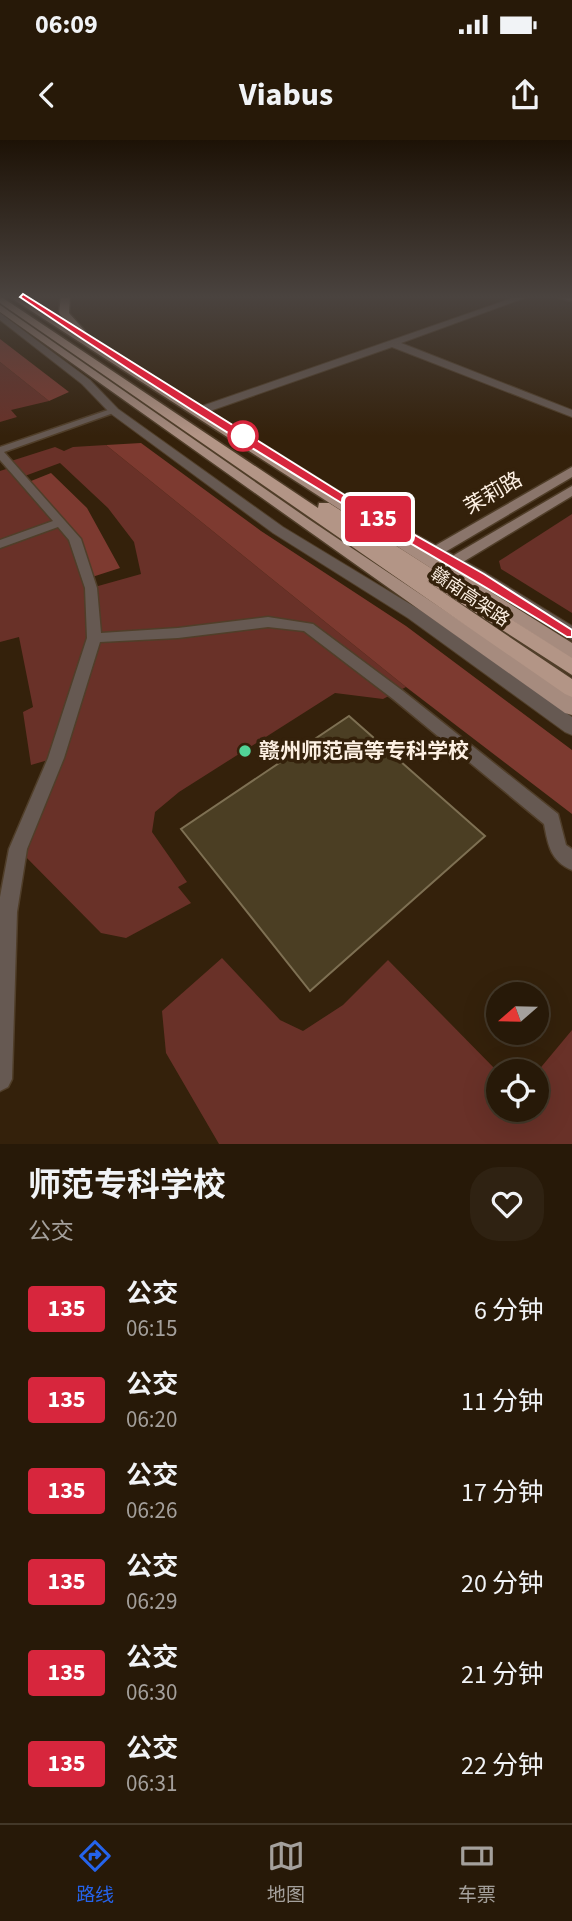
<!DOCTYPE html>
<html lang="zh">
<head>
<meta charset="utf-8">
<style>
	:root { --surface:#271908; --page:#2f2212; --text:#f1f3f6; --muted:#a4a09c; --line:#433829; --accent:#2563eb }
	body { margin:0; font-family:"Source Sans 3","Noto Sans SC",sans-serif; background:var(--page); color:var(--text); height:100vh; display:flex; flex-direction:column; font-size:26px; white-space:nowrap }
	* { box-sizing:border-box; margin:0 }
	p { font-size:23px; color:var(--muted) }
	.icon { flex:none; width:38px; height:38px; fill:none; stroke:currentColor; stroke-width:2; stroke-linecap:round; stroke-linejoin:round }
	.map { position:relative; height:1004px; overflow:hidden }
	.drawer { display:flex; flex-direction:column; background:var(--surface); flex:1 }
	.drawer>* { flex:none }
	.badge { padding:0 14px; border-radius:5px; font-size:24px; line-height:46px }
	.needle { width:46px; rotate:250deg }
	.controls { position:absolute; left:486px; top:842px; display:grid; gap:14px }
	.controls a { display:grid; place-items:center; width:63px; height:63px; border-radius:50%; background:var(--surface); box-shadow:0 7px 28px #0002,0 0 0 2px var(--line); font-size:35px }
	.map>.badge { position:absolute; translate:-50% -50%; box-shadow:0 0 0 4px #fff }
	.round { display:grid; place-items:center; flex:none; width:74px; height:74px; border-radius:28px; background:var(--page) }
	.head { display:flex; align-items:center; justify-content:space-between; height:119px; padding:0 28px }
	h1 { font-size:33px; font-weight:700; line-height:52px }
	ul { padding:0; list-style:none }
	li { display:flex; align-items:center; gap:21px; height:91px; padding:0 28px }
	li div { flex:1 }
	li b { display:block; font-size:26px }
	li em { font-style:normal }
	li .badge { min-width:77px; font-weight:700; text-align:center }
	.status { display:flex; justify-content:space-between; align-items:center; height:49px; padding:0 35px; background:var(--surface); direction:ltr }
	.status svg { height:19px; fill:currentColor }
	header { display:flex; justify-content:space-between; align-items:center; height:91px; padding:0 28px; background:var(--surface); font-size:32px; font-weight:700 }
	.dock { display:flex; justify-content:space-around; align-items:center; height:98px; border-top:2px solid var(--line); background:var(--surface); font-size:19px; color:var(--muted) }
	.dock a { display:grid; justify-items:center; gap:4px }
	.dock .on { color:var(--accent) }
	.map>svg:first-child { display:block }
	.green { fill:#693128; fill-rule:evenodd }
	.forest { fill:#7d3a30 }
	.building { fill:#4b3e23; stroke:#7e7053; stroke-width:2 }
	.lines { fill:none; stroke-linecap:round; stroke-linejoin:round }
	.minor-casing { stroke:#503e29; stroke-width:3 }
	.tertiary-casing { stroke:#503e29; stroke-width:2 }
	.secondary-casing { stroke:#503e29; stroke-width:3 }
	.primary-casing { stroke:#503e29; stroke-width:3 }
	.trunk-casing { stroke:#503e29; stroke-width:3 }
	.minor { fill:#665952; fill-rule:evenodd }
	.tertiary { fill:#665952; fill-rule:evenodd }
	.secondary { fill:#8a756b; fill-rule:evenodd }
	.primary { fill:#a68b7e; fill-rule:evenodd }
	.trunk { fill:#b39586; fill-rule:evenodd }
	.line { fill:#d7263d; stroke:#fff; stroke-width:2 }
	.stop-dot { fill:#fff; stroke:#d7263d; stroke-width:3.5 }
	.poi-dot { fill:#52d397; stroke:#34210b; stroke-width:2.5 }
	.labels { text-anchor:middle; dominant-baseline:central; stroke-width:7; stroke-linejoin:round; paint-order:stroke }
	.far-street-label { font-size:18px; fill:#fdf0e3; stroke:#34210b }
	.street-label { font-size:21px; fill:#fdf0e3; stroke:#34210b }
	.poi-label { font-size:21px; font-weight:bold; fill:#fdf0e3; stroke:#34210b; text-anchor:start }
</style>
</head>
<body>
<div class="status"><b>06:09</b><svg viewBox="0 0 49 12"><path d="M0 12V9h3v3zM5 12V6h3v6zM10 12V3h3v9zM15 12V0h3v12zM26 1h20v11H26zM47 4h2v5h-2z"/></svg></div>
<header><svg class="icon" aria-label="back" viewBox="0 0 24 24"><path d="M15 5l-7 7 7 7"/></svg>Viabus<svg class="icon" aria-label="share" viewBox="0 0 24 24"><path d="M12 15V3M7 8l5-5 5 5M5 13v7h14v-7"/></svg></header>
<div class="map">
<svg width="572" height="1004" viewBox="0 0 572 1004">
	<rect width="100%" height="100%" fill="#34210b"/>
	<g class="green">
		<path d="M0,222L49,261L11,270L17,277L0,282Z"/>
		<path d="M106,305L406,547L383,559L335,553L179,652L155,672L152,692L187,742L178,747L191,763L126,798L101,793L18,709L55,618L31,625L23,572L33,567L19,497L0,502V331L12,327L8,322L55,307L64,311L73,307ZM60,323L108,368L134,402L141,434L91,448L75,399L22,337Z"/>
		<path d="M572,374V473L501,429L499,421Z"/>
		<path d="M222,818L280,880L303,891L343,865L388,820L499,933V970H537V932L572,890V1004H219L166,913L162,871Z"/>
	</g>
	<g class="forest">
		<path d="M0,199L69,252L49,261L0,222Z"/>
		<path d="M141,303L261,391L406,486L572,610V674L406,547L106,305Z"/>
		<path d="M51,333L87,368L120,428L89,438L75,399L26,343Z"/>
	</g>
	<path class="building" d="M349,576L485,696L310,851L181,689Z"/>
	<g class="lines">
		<g class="minor-casing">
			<path id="minor" d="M111,269L119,271L4,312L81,399L97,448L101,493L178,488L268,477L313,484L403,551L558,674L566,705L572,709V730C550,721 548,704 544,684L393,559L304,491L268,487L178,498L100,502L64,618L27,709L17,772L12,939L8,947L0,951V757L9,709L48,618L87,498L85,448L69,400L58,387L0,408V400L53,381L0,320V307Z"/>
		</g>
		<g class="tertiary-casing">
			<g id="tertiary">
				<path d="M19,156H28L60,179L52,181Z"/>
				<path d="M519,156H530L401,203L572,270V277L392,207L210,271L352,359L486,433L572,486V500L474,439L342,365L142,237L151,235L202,266Z"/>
				<path d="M0,173L90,240L118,269L283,387L420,470L572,577V595L565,592L408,478L273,393L110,273L82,244L0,180Z"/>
			</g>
		</g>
		<g class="secondary-casing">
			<g id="secondary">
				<path d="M558,156H572V161L560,158Z"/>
				<path d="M572,327V337L440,415L434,416L426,411Z"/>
				<path d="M572,346V356L458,425H446L444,421Z"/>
			</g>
		</g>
		<g class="primary-casing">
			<g id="primary">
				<path d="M8,156H19L74,190L59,173L61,156H70L69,173L85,191L80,194L572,503V519Z"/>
				<path d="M0,165L307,378L572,556V575L565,573L0,172Z"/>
			</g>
		</g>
		<g class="trunk-casing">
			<path id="trunk" d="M0,156L318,368L319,363H329L572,518V535L425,440L572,539V557L565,554L0,163Z"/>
		</g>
		<use href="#minor" class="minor"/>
		<use href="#tertiary" class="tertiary"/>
		<use href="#secondary" class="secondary"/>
		<use href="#primary" class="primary"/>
		<use href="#trunk" class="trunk"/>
	</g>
	<linearGradient id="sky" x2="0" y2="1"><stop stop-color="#1d1206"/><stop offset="0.53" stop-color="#4a433f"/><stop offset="1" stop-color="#4a433f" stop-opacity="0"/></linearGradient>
	<rect width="572" height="296" fill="url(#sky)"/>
	<path class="line" d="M23,154L351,359L484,434L572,490V497H567C494,451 418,408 343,364C234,298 126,229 20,157Z"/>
	<circle class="stop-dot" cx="243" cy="296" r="14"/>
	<circle class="poi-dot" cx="245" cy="611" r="7"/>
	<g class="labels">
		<g class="far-street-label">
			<text transform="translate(470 457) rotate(34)">赣南高架路</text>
		</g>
		<g class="street-label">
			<text transform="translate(493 353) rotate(-30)">茉莉路</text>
		</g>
		<g class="poi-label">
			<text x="259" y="611">赣州师范高等专科学校</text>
		</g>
	</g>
</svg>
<div class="controls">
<a><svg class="needle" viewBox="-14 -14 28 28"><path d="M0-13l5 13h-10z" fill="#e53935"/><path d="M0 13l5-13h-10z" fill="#a4a09c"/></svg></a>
<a><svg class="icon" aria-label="locate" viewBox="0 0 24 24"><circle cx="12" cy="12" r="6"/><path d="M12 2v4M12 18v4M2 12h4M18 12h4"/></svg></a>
</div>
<b class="badge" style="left:378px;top:379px;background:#d7263d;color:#fff">135</b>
</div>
<section class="drawer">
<div class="head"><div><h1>师范专科学校</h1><p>公交</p></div><a class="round"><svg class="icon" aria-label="heart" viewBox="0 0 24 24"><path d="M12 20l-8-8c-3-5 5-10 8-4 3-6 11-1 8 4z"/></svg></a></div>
<ul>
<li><span class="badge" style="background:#d7263d;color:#fff">135</span><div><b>公交</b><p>06:15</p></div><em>6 分钟</em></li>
<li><span class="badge" style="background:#d7263d;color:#fff">135</span><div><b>公交</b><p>06:20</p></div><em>11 分钟</em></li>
<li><span class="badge" style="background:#d7263d;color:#fff">135</span><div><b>公交</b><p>06:26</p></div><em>17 分钟</em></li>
<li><span class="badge" style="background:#d7263d;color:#fff">135</span><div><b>公交</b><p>06:29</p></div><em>20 分钟</em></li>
<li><span class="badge" style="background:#d7263d;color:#fff">135</span><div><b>公交</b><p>06:30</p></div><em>21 分钟</em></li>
<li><span class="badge" style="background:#d7263d;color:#fff">135</span><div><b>公交</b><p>06:31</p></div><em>22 分钟</em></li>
</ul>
</section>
<nav class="dock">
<a class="on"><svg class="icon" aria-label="directions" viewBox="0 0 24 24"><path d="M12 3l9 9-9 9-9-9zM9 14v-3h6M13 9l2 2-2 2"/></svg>路线</a>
<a><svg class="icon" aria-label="map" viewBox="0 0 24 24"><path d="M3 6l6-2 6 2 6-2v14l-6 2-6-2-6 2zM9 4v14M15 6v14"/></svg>地图</a>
<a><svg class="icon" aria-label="tickets" viewBox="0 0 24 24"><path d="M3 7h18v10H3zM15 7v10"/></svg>车票</a>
</nav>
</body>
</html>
